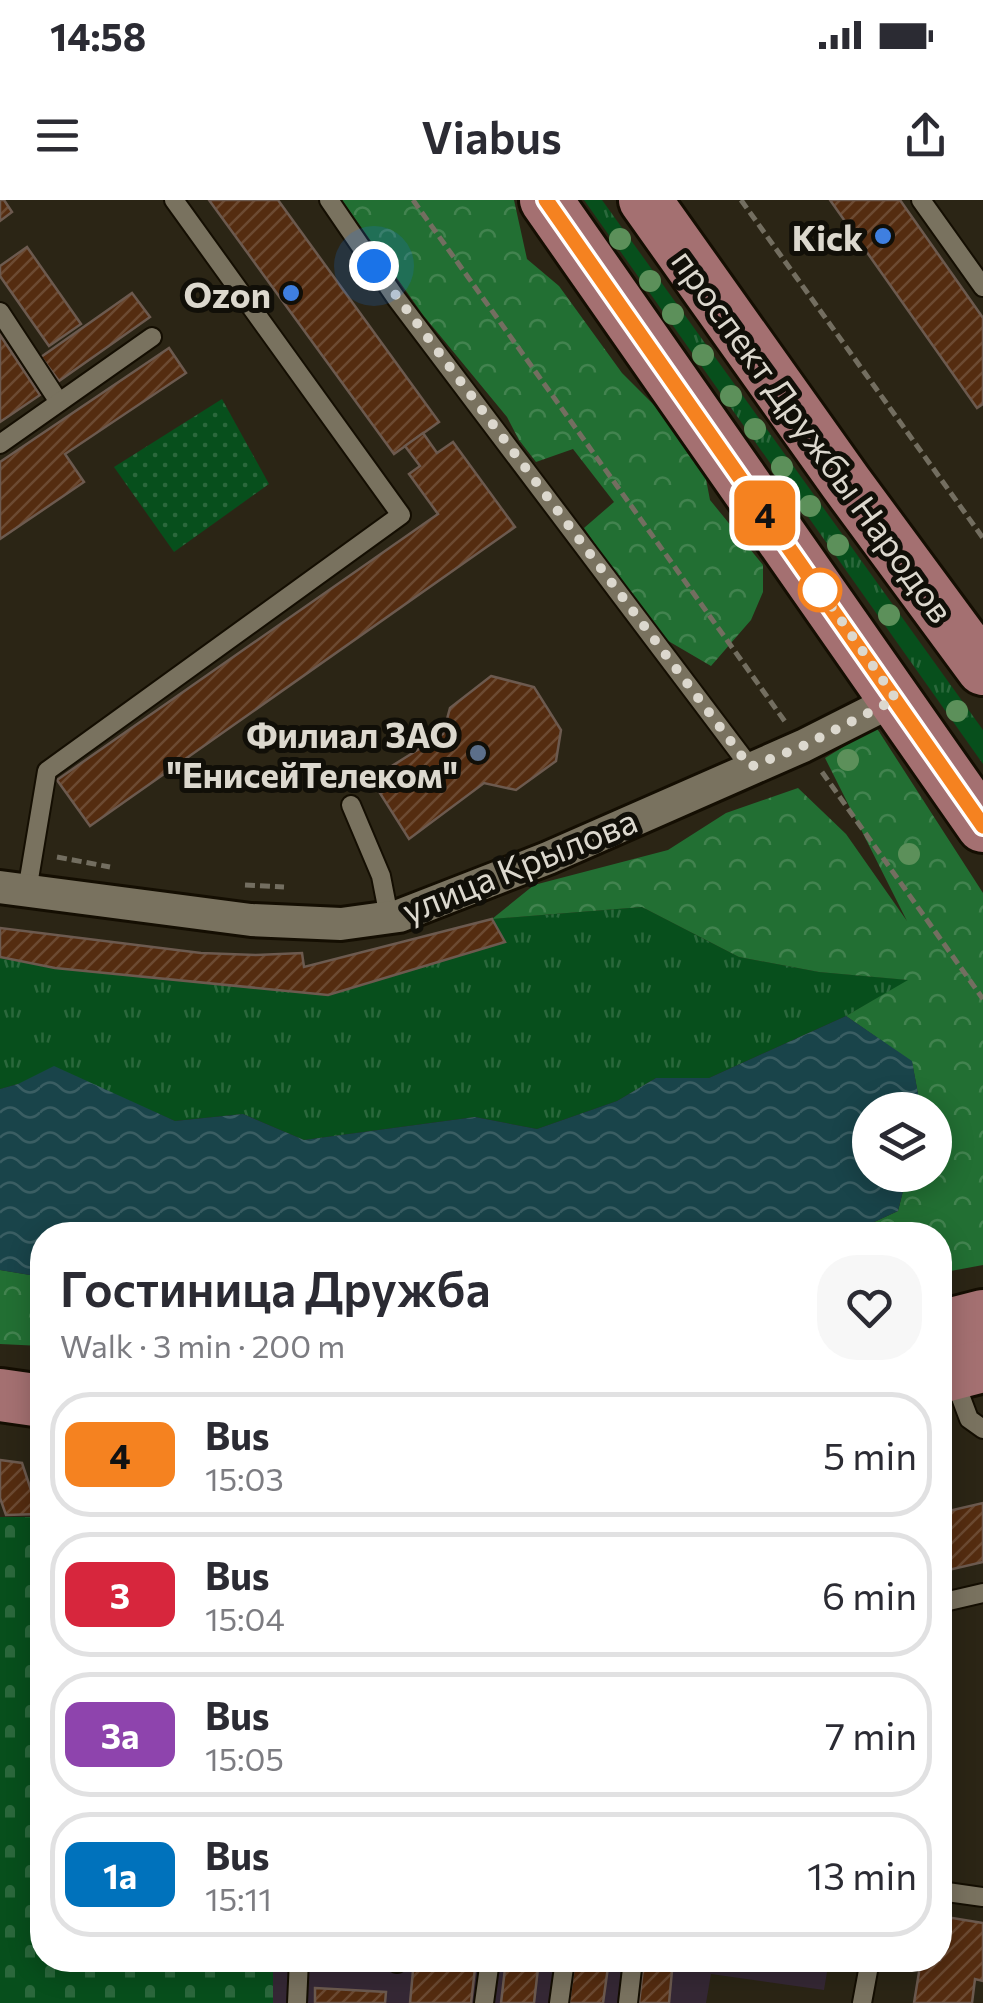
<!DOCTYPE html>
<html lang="en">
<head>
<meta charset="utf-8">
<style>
	:root { --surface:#fff; --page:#f7f7f7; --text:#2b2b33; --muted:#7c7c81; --line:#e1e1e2 }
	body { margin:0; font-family:Commissioner,sans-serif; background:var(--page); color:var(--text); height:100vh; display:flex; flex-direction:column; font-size:38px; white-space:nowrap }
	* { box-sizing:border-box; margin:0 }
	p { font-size:32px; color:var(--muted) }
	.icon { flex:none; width:55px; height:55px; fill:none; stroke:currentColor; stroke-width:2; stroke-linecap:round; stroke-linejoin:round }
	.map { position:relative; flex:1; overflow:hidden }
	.panel { position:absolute; left:30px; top:1022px; width:922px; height:750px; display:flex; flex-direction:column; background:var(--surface); border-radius:40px; box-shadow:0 5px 25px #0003 }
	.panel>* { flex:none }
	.badge { padding:0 20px; border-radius:15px; font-size:35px; line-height:65px }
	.controls { position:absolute; left:852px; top:892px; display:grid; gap:20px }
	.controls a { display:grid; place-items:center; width:100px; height:100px; border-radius:50%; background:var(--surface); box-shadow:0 5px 25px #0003; font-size:50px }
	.you { position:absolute; width:50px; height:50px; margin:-25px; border:8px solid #fff; border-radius:50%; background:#1a73e8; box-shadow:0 0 0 15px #1a73e833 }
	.map>.badge { position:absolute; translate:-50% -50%; box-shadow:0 0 0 5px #fff }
	.round { display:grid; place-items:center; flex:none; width:105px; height:105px; border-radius:40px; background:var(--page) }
	.overview { display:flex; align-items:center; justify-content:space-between; height:170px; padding:0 30px }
	h1 { font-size:48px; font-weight:600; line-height:75px }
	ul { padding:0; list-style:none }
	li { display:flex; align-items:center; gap:30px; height:125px; margin:0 20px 15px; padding:0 10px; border:5px solid var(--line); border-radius:40px }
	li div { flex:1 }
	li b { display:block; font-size:38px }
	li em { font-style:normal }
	li .badge { min-width:110px; font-weight:700; text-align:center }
	.status { display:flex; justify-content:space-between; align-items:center; height:70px; padding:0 50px; background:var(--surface); direction:ltr }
	.status svg { height:28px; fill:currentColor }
	header { display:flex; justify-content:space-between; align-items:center; height:130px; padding:0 30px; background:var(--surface); font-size:45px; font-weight:600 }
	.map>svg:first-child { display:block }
	.industrial { fill:#352835 }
	.grass { fill:url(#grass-tufts) }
	.forest { fill:url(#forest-crowns) }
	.cemetery { fill:url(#cemetery-stones) }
	.park { fill:url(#park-dots) }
	.water { fill:url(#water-waves) }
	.building { fill:url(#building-hatch); stroke:#6c5a4f; stroke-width:2.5 }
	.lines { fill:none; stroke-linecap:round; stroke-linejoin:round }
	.service-casing { stroke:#140e02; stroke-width:22 }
	.minor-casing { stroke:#140e02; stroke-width:38 }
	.primary-casing { stroke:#140e02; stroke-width:58 }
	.path { stroke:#736e60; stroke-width:5; stroke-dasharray:10 5; stroke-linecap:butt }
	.service { stroke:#79725f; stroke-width:18 }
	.minor { stroke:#79725f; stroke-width:32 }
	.primary { stroke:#a47071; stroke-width:52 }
	.tree { fill:#5c905a }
	.line-casing { stroke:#fff; stroke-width:22 }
	.line { stroke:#f58220; stroke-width:15 }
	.walk { stroke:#dcd8ce; stroke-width:10; stroke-dasharray:0 18 }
	.shop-dot { fill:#3f7fe0; stroke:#110f08; stroke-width:4 }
	.stop-dot { fill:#fff; stroke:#f58220; stroke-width:5 }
	.service-dot { fill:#5c6f8a; stroke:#110f08; stroke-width:4 }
	.labels { text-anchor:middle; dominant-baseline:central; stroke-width:10; stroke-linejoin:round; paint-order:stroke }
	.poi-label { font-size:35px; font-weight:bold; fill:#dcd8ce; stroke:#110f08; text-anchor:end }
	.street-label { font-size:35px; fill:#dcd8ce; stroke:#110f08 }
</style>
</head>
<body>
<div class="status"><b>14:58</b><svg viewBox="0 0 49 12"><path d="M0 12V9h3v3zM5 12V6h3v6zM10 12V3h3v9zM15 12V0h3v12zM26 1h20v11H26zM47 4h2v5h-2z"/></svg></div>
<header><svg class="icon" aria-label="menu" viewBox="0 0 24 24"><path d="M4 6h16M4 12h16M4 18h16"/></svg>Viabus<svg class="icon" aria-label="share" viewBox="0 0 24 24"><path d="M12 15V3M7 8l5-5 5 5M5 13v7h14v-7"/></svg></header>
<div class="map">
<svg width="983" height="1803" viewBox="0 0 983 1803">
	<defs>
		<pattern id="grass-tufts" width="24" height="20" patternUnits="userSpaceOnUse" patternTransform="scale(2.5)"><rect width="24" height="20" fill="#074f1c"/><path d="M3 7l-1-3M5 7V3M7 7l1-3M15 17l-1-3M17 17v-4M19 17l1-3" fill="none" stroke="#2b683c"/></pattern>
		<pattern id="forest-crowns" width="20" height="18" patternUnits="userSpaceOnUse" patternTransform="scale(2.5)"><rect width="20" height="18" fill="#226f33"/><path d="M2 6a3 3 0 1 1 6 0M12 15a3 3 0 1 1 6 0" fill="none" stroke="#42834f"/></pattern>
		<pattern id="cemetery-stones" width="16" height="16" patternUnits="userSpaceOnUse" patternTransform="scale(2.5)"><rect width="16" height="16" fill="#074f1c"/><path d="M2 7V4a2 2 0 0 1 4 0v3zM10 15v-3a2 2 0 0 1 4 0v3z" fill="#2b683c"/></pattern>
		<pattern id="park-dots" width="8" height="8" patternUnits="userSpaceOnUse" patternTransform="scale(2.5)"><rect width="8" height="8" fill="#074f1c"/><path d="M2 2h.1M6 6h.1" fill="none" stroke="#2b683c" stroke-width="1.8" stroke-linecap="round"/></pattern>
		<pattern id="water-waves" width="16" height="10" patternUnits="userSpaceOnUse" patternTransform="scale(2.5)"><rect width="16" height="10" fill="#19444a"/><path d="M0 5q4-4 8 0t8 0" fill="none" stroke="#3a5e63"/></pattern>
		<pattern id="building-hatch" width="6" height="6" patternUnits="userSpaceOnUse" patternTransform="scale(2.5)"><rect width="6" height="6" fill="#542c10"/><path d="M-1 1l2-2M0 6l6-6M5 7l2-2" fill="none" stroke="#6c4a32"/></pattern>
	</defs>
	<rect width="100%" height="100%" fill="#2b2515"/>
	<path class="industrial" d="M273,1760H829L824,1790L711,1774L706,1803H273Z"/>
	<g class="grass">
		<path d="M584,0H602L983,530V564Z"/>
		<path d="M642,707L739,757L819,772L910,780L846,816L709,878H656L617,901L537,929L475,917L304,940L243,914L175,921L124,899L18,884L0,889V757L55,768L328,795L504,742L492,719Z"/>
	</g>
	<g class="forest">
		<path d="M342,0H514L527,59L559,86L622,173L686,237L702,258L710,300L763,365V392L751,420L711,466L658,435L584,328L614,302L573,249L536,262L519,240L507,217L423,115Z"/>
		<path d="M876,527L983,693V1065L940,1073V1035H846L898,1011L907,975H935V910H921L912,862L846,816L908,780L819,772L739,757L642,707L492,719L534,685L668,650L726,613L798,588L846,634L907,721L825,558Z"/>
		<path d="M0,1070L42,1077V1146L0,1144Z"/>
	</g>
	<path class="cemetery" d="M0,1317H42V1760H273V1803H0Z"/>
	<path class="park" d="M222,199L269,284L174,352L114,267Z"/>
	<path class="water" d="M846,816L912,861L921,910H870V975H907L898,1011L846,1035H42V1077L0,1070V889L18,884L54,866L175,921L243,914L304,940L475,917L537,929L617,901L656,878H709Z"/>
	<g class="building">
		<path d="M0,0H4L12,12L0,21Z"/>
		<path d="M209,0H278L439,222L394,254Z"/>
		<path d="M830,0H900L983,118V204L977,208Z"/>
		<path d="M27,47L81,124L49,146L0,76V66Z"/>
		<path d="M132,93L150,117L59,181L41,157Z"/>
		<path d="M0,135L40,195L0,222Z"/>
		<path d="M169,148L186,173L65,254L84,282L0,339V262Z"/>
		<path d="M423,233L437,253L453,242L515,327L90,626L57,580L438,314L409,274L420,266L405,246Z"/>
		<path d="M491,476L534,487L561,530L556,561L516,590L484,583L409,639L371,579L443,534L450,508Z"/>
		<path d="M492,719L505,742L328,795L55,768L0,757V728L201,753L256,755L302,753L304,767Z"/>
		<path d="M0,1260L22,1263L39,1314L6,1315L0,1298Z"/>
		<path d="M983,1303V1362L940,1372V1313Z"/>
		<path d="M940,1716L983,1723V1781L975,1779L972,1803H914L921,1760H940Z"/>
		<path d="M316,1760H379V1767L316,1763Z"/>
		<path d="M414,1760H476L471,1803H410Z"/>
		<path d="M506,1760H539L534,1803H501Z"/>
		<path d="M575,1760H609L603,1803H569Z"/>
		<path d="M644,1760H673L669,1803H639Z"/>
		<path d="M315,1788L386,1792L385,1803H315Z"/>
	</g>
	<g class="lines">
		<g class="service-casing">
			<g id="service">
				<path d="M329,0L396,98L750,567"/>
				<path d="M921,0L983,87"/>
				<path d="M0,112L59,202"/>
				<path d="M0,244L152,137"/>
				<path d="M351,605L381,676L389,717"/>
				<path d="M27,691L47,571L401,315L174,0"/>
				<path d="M954,1179L969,1219L983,1229"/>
				<path d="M940,1403L983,1393"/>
				<path d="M940,1691L983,1697"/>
				<path d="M397,1763V1760"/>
				<path d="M297,1803L299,1760"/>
				<path d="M484,1803L490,1760"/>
				<path d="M559,1803L565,1760"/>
				<path d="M628,1803L633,1760"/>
				<path d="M862,1803L870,1760"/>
			</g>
		</g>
		<g class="minor-casing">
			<path id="minor" d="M0,687L251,720L341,724L399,716L548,658L803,546L896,499"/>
		</g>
		<g class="primary-casing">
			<g id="primary">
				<path d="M546,0L983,626"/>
				<path d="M645,0L846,283L983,469"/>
				<path d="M940,1127L983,1116"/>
				<path d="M940,1177L983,1166"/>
				<path d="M0,1195L42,1201"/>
			</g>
		</g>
		<g class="path">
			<path d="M413,0L786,523"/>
			<path d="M741,0L983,338"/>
			<path d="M822,572L983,799"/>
			<path d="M57,657L110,667"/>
			<path d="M245,685L284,687"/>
		</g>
		<use href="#service" class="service"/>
		<use href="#minor" class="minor"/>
		<use href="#primary" class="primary"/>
	</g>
	<g class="tree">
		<circle cx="620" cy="39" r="11"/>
		<circle cx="650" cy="81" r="11"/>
		<circle cx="673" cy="114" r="11"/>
		<circle cx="703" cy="155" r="11"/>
		<circle cx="731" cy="196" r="11"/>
		<circle cx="755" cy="229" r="11"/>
		<circle cx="782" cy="267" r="11"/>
		<circle cx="810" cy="306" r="11"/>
		<circle cx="838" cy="345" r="11"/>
		<circle cx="889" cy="415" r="11"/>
		<circle cx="957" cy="511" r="11"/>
		<circle cx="848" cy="560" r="11"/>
		<circle cx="909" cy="654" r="11"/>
	</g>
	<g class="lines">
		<g class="line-casing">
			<path id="line" d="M546,0L983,626"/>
		</g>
		<use href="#line" class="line"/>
		<path class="walk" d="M374,66L750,567L803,546L896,499L820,390"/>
	</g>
	<g class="shop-dot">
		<circle cx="883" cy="36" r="10"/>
		<circle cx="291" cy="93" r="10"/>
	</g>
	<circle class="stop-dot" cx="820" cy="390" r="20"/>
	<circle class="service-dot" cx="478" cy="553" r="10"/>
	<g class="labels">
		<g class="poi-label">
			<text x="863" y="36">Kick</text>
			<text x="271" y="93">Ozon</text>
			<text x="458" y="533">Филиал ЗАО<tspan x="458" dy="40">"ЕнисейТелеком"</tspan></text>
		</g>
		<g class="street-label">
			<text transform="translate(814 235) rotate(54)">проспект Дружбы Народов</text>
			<text transform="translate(519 664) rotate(-22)">улица Крылова</text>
		</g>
	</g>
</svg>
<div class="controls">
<a><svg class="icon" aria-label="layers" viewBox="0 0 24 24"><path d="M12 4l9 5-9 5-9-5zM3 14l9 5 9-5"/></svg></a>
</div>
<div class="you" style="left:374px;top:66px"></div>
<b class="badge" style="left:765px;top:313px;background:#f58220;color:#111">4</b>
<section class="panel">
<div class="overview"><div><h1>Гостиница Дружба</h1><p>Walk · 3 min · 200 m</p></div><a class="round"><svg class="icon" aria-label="heart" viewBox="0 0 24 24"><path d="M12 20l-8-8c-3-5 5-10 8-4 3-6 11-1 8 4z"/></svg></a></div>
<ul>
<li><span class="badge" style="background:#f58220;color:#111">4</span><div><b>Bus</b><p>15:03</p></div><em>5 min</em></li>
<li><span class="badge" style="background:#d7263d;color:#fff">3</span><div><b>Bus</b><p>15:04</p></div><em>6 min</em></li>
<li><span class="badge" style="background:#8e44ad;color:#fff">3а</span><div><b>Bus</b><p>15:05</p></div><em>7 min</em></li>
<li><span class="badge" style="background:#0072bc;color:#fff">1а</span><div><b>Bus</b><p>15:11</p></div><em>13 min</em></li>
</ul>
</section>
</div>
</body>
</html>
